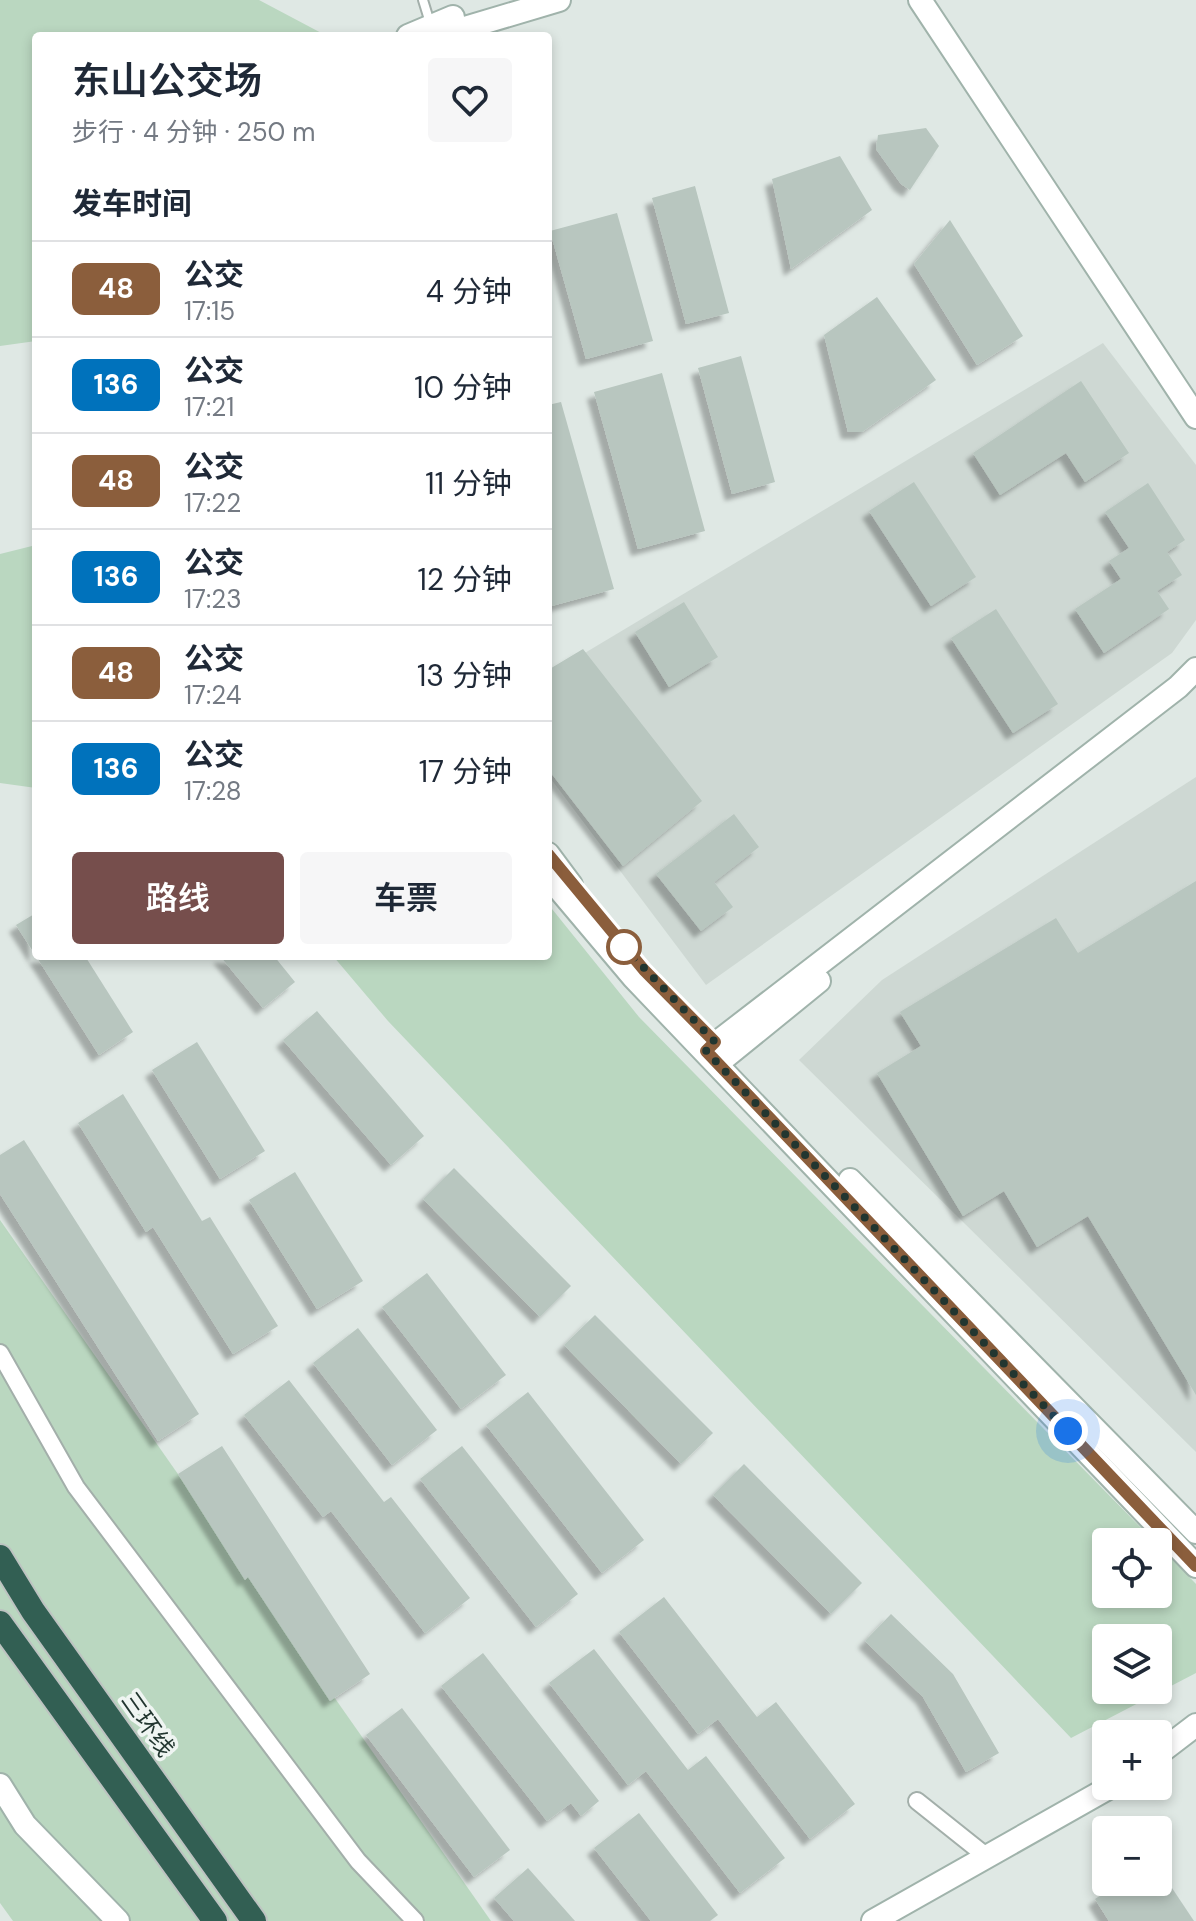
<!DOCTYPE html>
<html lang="zh">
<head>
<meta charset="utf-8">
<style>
	:root { --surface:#fff; --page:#f6f6f7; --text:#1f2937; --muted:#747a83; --line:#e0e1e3; --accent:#764e4c }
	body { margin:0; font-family:"DM Sans","Noto Sans SC",sans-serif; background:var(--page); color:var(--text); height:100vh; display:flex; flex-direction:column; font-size:30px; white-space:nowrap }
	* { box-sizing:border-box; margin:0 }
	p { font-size:26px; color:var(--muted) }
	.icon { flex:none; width:44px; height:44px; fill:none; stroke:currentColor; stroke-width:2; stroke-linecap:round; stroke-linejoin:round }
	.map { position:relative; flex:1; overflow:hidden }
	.sheet { position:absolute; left:32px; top:32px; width:520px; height:928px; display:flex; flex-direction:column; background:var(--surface); border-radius:8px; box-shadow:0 4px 12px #0003 }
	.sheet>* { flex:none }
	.badge { padding:0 16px; border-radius:12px; font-size:28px; line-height:52px }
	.buttons { position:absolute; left:1092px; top:1528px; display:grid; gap:16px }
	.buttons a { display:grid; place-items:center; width:80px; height:80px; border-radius:8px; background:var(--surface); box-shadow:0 4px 12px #0003; font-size:40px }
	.you { position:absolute; width:40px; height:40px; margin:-20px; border:6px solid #fff; border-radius:50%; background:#1a73e8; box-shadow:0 0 0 12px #1a73e833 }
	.map>.badge { position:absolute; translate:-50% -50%; box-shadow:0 0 0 4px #fff }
	h2 { padding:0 40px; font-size:30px; line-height:72px }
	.round { display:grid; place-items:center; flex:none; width:84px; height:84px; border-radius:8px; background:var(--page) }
	.summary { display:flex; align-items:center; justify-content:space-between; height:136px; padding:0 40px }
	h1 { font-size:38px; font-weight:600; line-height:60px }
	.cta { display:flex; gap:16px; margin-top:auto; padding:16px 40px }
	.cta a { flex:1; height:92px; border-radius:8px; background:var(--accent); color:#fff; font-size:32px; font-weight:600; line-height:92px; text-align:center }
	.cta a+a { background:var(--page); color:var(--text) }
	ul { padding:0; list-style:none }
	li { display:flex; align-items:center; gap:24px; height:96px; padding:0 40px; border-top:2px solid var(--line) }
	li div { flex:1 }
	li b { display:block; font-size:30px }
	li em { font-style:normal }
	li .badge { min-width:88px; font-weight:700; text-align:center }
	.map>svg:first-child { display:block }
	.built { fill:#ced8d3 }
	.green { fill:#bad7c0; fill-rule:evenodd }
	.building { fill:#b8c6bf; filter:url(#shadow) }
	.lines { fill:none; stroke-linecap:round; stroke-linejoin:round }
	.lane-casing { stroke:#a3afaa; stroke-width:12 }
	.street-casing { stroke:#a3afaa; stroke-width:20 }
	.secondary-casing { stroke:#a0b3ab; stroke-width:26 }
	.highway-casing { stroke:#bdc3c1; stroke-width:28 }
	.lane { stroke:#fff; stroke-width:8 }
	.street { stroke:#fff; stroke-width:16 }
	.secondary { stroke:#fff; stroke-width:22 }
	.highway { stroke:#325f53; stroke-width:24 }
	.line-casing { stroke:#fff; stroke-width:18 }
	.line { stroke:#8b5e3c; stroke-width:12 }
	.walk { stroke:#223630; stroke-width:8; stroke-dasharray:0 14.4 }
	.stop-dot { fill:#fff; stroke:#8b5e3c; stroke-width:4 }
	.labels { text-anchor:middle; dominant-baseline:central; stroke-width:7; stroke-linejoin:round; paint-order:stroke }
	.street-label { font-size:24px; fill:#223630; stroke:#eff5f2 }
</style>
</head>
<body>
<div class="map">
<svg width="1196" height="1921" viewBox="0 0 1196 1921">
	<defs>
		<filter id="shadow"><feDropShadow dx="-7" dy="7" stdDeviation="2" flood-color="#0004"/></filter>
	</defs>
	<rect width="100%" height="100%" fill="#dfe8e4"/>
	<g class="built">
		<path d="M1103,343L1196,465V620L1172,653L706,985L548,775V675Z"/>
		<path d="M1196,777V1452L799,1060L882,980Z"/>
	</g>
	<g class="green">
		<path d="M0,0H259L327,36H36V341L0,346Z"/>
		<path d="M36,545V788L0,783V554Z"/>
		<path d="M548,904L639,1017L1155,1542H1106V1594H1158V1545L1196,1584V1673L1071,1738L388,1021L333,956H548ZM1158,1638V1690H1106V1638Z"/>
		<path d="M0,1220L491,1921H13L0,1903Z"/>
	</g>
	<g class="building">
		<path d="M926,128L939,146L910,190L901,184L876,149L878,135Z"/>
		<path d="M840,156L872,210L791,269L772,179Z"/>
		<path d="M695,186L729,313L686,324L652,198Z"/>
		<path d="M617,213L653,341L586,359L550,231Z"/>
		<path d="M950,220L1023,336L977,365L914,264Z"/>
		<path d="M877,297L936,380L862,432H848L824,335Z"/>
		<path d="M741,356L775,482L732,494L698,368Z"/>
		<path d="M662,373L705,531L638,549L594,392Z"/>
		<path d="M1081,381L1129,453L1085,482L1066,453L1000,495L973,453Z"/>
		<path d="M561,402L614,589L548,607V405Z"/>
		<path d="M914,482L976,577L931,606L869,511Z"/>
		<path d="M1148,483L1185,540L1167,552L1182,575L1157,591L1169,609L1104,653L1075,609L1121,579L1109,561L1129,548L1105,512Z"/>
		<path d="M684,602L718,657L669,687L635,632Z"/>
		<path d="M996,609L1058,704L1013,733L951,638Z"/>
		<path d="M583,649L702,801L623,866L548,769V670Z"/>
		<path d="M734,814L759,847L714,882L733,907L701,931L656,874Z"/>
		<path d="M1196,881V1395L1088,1216L1037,1247L1004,1191L963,1216L877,1073L921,1046L900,1012L1056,918L1078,953Z"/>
		<path d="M36,913V956L16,925Z"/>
		<path d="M36,956H85L133,1032L99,1055Z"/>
		<path d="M220,956H274L295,982L263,1008Z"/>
		<path d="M317,1011L424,1136L391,1165L283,1040Z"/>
		<path d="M197,1042L265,1151L220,1179L152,1070Z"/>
		<path d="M123,1094L202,1221L210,1217L278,1326L233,1354L153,1227L146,1232L78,1123Z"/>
		<path d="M24,1140L199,1414L158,1441L0,1194V1155Z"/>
		<path d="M454,1168L571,1286L540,1317L423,1199Z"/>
		<path d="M295,1172L363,1281L317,1309L249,1200Z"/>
		<path d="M427,1273L506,1375L461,1409L382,1307Z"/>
		<path d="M595,1315L713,1433L681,1464L564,1345Z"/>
		<path d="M358,1328L437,1430L392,1465L313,1363Z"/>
		<path d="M289,1380L384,1502L391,1497L470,1598L425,1633L331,1511L323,1517L244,1415Z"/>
		<path d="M528,1392L644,1540L602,1573L486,1425Z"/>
		<path d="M222,1446L370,1674L330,1701L248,1577L245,1580L178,1474Z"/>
		<path d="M462,1446L578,1594L536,1627L420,1479Z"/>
		<path d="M744,1464L862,1583L831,1614L713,1495Z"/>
		<path d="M664,1597L757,1717L776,1702L855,1804L810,1839L718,1719L698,1734L619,1632Z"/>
		<path d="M891,1614L953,1674L999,1753L966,1772L923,1697L865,1641Z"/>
		<path d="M594,1649L688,1770L706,1756L785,1858L740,1893L646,1771L628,1785L549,1683Z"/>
		<path d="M483,1653L599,1801L581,1816L571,1803L547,1821L441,1686Z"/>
		<path d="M402,1708L510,1850L474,1877L366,1735Z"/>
		<path d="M639,1813L718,1915L710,1921H651L594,1848Z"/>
		<path d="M528,1868L575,1921H514L494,1898Z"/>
		<path d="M1121,1882H1168L1194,1921H1109L1095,1899Z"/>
	</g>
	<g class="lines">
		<g class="lane-casing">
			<path id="lane" d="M423,0L431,26"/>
		</g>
		<g class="street-casing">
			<g id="street">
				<path d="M0,1353L76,1487L358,1861L415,1921"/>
				<path d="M917,1801L986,1856"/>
			</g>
		</g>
		<g class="secondary-casing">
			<g id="secondary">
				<path d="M920,0L1196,417"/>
				<path d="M408,36L453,17"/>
				<path d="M438,36L559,0"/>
				<path d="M548,854L571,885"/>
				<path d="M548,876L634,978L1196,1566"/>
				<path d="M706,1051L1178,687L1196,669"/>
				<path d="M718,1063L819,981"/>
				<path d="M850,1180L1196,1532"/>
				<path d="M1158,1754L1196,1725"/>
				<path d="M0,1785L25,1825L118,1921"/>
				<path d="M873,1921L1112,1786"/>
			</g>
		</g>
		<g class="highway-casing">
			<g id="highway">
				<path d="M0,1557L33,1611L254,1921"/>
				<path d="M0,1623L215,1921"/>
			</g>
		</g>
		<use href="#lane" class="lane"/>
		<use href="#street" class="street"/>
		<use href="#secondary" class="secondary"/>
		<use href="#highway" class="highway"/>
	</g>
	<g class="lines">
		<g class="line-casing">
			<path id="line" d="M548,854L644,970L715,1042L706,1051L1196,1566"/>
		</g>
		<use href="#line" class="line"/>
		<path class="walk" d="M624,947L715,1042L706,1051L1068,1431"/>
	</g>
	<circle class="stop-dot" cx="624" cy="947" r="16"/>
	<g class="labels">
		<g class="street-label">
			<text transform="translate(148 1724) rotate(55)">三环线</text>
		</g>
	</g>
</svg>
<div class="buttons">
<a><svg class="icon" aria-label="locate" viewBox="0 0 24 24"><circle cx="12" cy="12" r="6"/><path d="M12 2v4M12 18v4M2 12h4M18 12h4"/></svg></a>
<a><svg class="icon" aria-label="layers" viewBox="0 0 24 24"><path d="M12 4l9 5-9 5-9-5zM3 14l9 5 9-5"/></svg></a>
<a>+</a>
<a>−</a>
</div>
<div class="you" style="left:1068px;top:1431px"></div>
<section class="sheet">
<div class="summary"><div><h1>东山公交场</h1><p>步行 · 4 分钟 · 250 m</p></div><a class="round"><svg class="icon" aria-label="heart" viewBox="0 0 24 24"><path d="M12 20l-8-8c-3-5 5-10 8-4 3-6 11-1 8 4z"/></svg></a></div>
<h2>发车时间</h2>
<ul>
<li><span class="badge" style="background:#8b5e3c;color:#fff">48</span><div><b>公交</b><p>17:15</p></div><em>4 分钟</em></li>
<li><span class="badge" style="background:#0072bc;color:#fff">136</span><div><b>公交</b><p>17:21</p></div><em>10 分钟</em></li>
<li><span class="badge" style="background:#8b5e3c;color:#fff">48</span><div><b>公交</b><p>17:22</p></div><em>11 分钟</em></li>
<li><span class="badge" style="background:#0072bc;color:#fff">136</span><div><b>公交</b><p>17:23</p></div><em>12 分钟</em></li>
<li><span class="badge" style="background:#8b5e3c;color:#fff">48</span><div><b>公交</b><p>17:24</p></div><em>13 分钟</em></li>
<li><span class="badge" style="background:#0072bc;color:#fff">136</span><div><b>公交</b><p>17:28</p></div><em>17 分钟</em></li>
</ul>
<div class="cta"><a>路线</a><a>车票</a></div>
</section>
</div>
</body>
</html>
